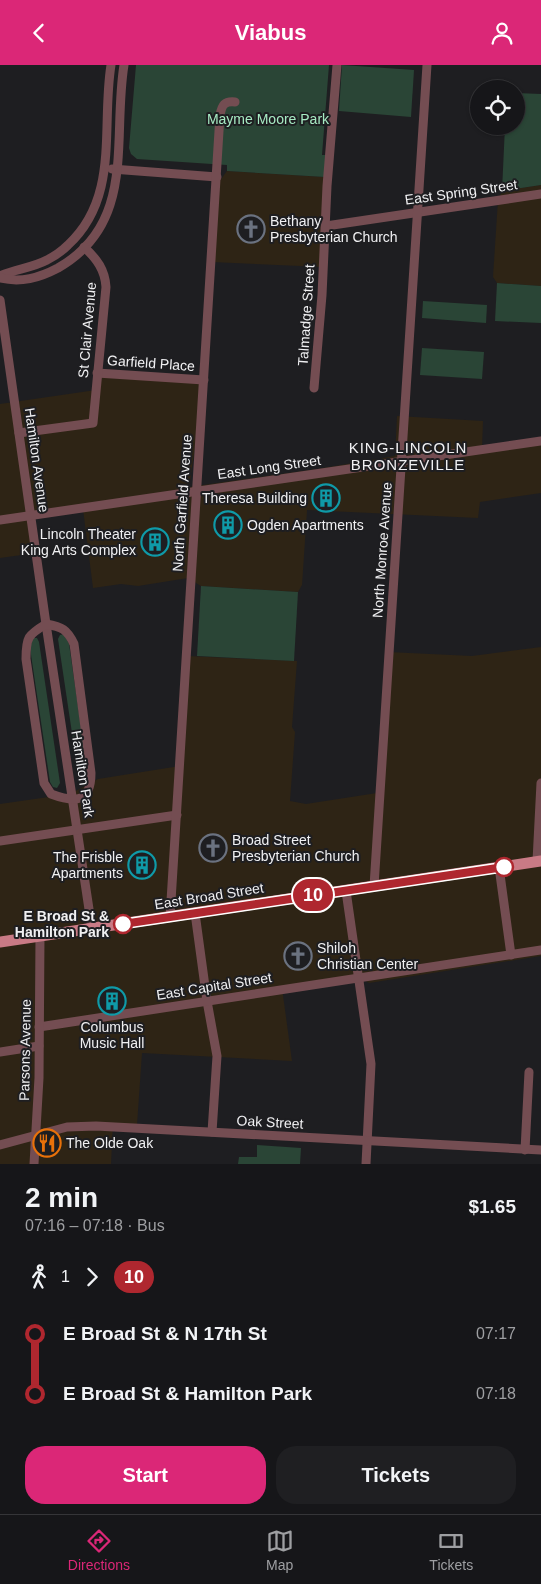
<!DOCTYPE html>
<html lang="en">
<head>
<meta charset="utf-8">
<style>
	:root { --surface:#161619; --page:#1f1f22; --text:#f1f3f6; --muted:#9e9fa2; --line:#353538; --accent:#db2777 }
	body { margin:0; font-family:Arial,sans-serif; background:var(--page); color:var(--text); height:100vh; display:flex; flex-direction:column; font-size:19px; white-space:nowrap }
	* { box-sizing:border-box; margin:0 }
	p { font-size:16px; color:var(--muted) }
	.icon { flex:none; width:28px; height:28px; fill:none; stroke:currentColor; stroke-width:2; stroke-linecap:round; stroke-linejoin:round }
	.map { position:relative; height:1099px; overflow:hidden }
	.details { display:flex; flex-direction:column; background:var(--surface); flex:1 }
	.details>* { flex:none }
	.badge { padding:0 10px; border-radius:16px; font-size:18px; line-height:32px }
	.controls { position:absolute; left:470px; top:15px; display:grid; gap:10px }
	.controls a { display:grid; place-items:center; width:55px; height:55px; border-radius:50%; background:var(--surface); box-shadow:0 1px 4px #0004,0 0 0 1px var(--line); font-size:25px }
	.map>.badge { position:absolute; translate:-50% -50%; box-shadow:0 0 0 2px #fff }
	.legs { display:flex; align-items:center; gap:8px; height:55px; padding:0 25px; font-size:16px }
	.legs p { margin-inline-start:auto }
	.head { display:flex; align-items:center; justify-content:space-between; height:85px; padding:0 25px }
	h1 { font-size:28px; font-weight:600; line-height:38px }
	.primary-button { display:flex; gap:10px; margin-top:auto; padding:10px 25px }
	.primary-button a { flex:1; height:58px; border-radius:20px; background:var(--accent); color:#fff; font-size:20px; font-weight:600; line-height:58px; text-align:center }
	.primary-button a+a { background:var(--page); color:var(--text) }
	ul { padding:0 25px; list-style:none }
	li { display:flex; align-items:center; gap:18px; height:60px; font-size:19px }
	li i { display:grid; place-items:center; width:8px; height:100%; margin:0 6px; background:currentColor }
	li i::after { content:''; width:12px; height:12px; margin:-6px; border:4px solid; border-radius:50%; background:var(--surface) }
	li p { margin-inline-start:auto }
	li:first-child i { background:linear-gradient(#0000 50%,currentColor 0) }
	li:last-child i { background:linear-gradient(currentColor 50%,#0000 0) }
	header { display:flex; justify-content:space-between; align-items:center; height:65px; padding:0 25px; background:var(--accent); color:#fff; font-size:22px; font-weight:600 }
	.dock { display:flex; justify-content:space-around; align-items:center; height:70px; border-top:1px solid var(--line); background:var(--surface); font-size:14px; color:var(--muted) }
	.dock a { display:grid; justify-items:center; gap:2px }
	.dock .on { color:var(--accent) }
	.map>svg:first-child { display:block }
	.commercial { fill:#2e2415 }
	.green { fill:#2a4536 }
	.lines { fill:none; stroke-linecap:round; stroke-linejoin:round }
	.minor { stroke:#744d52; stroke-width:9 }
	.major { stroke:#c97a85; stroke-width:11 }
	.line-1-casing { stroke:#fff; stroke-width:11 }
	.line-1 { stroke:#af272f; stroke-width:8 }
	.stop-1-dot { fill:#fff; stroke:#af272f; stroke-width:2.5 }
	.labels { text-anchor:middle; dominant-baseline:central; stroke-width:4; stroke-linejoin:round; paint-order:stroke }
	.park-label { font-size:14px; fill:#a6eac3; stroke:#1e1e21 }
	.street-label { font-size:14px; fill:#f0f0f2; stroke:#1e1e21 }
	.poi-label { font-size:14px; fill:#f0f0f2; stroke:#1e1e21; text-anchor:start }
	.stop-label { font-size:14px; font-weight:bold; fill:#f0f0f2; stroke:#1e1e21; text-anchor:end }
	.neighbourhood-label { font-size:15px; letter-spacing:1px; fill:#f0f0f2; stroke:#1e1e21 }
</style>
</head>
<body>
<header><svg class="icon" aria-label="back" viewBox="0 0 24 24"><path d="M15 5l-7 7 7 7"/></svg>Viabus<svg class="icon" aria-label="person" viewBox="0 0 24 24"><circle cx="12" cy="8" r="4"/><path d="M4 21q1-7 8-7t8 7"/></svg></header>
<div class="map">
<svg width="541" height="1099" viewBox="0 0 541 1099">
	<rect width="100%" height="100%" fill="#1e1e21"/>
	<g class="commercial">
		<path d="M227,106L325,112L324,202L212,197L216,121Z"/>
		<path d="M541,120V221L497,218L493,212L498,135L502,126Z"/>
		<path d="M98,306L203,313L202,336L189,422L317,404L395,391L397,351L483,356L482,384L541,374V428L480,437L478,453L307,445L302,520L298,527L201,521L188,513L138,521L121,519L93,523L83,444L31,450L36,488L0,493V339L96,325Z"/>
		<path d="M541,582V891L369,918L358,911L282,923L292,996L142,988L137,1060L113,1059L111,1099H0V739L70,729L98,714L180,701L187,591L297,596L292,662L295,667L290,736L306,739L377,728L388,587L472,591Z"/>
	</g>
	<g class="green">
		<path d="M136,0H329L322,90H326L325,112L227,106V100L137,94L131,89L129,83Z"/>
		<path d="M342,0L414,5L411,52L339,46Z"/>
		<path d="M516,28L541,29V120L502,126L505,61H516Z"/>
		<path d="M497,218L541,221V258L495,256Z"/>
		<path d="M423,236L487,240L486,258L422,253Z"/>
		<path d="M422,283L484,287L482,314L420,310Z"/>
		<path d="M201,521L298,527L294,596L197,591Z"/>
		<path d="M64,569L69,579L88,711L87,717L83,719L79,715L58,574L60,570Z"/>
		<path d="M33,573H37L39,577L60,718L57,723L53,722L50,717L30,583Z"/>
		<path d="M257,1080L301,1083L300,1099H238L239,1092H257Z"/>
	</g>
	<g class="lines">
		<g class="minor">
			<path d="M112,104L217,112"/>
			<path d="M326,161L541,129"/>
			<path d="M0,211C15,204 32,203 47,195C55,191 62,186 68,180C120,132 101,62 111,0"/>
			<path d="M0,213C21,218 39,213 58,203C137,158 112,74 124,0"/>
			<path d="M0,235L46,559L92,864"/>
			<path d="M97,308L204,315"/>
			<path d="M314,323L322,230L327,121L337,0"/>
			<path d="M19,368L93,358L106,222C105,205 97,194 84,182"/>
			<path d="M0,455L541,376"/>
			<path d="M46,559C62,562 67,564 74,579L91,708C91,738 75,738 51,729L44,718L26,594C26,572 28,570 46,559Z"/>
			<path d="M0,776L177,750"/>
			<path d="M537,796L541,718"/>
			<path d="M499,802L511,890"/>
			<path d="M374,821L427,0"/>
			<path d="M346,826L371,999L366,1099"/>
			<path d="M195,848L207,936L217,991L212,1067"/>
			<path d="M170,852L220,50C222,40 224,36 235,37"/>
			<path d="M39,962L541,885"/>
			<path d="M0,987L39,981"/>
			<path d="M0,1080L67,1062L96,1061L541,1085"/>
			<path d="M525,1085L529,1007"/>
			<path d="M34,1099L39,1013L40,871"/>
		</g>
		<path class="major" d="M0,877L541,796"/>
	</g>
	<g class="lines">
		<g class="line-1-casing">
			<path id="line-1" d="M123,859L504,802"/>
		</g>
		<use href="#line-1" class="line-1"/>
	</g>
	<defs>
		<g id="church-ring" transform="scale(1.4375)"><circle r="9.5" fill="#1e1e21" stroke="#6b7280" stroke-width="1.5"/><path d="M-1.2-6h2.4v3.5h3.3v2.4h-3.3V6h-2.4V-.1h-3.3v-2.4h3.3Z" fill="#6b7280"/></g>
		<g id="building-ring" transform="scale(1.4375)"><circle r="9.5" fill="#1e1e21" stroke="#0f9aa8" stroke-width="1.5"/><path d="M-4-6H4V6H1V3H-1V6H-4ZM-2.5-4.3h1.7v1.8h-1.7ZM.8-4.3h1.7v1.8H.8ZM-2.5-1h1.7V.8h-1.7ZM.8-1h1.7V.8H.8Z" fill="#0f9aa8"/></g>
		<g id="restaurant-ring" transform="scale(1.4375)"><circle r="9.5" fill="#1e1e21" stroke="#e8710a" stroke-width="1.5"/><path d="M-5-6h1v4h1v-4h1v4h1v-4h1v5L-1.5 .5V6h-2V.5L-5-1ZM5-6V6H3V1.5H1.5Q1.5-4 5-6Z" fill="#e8710a"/></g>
	</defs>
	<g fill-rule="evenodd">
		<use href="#church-ring" x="251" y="164"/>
		<use href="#building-ring" x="326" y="433"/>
		<use href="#building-ring" x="228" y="460"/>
		<use href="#building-ring" x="155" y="477"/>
		<use href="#church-ring" x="213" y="783"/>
		<use href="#building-ring" x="142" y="800"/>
		<use href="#church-ring" x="298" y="891"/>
		<use href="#building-ring" x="112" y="936"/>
		<use href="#restaurant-ring" x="47" y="1078"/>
	</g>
	<g class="stop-1-dot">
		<circle cx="504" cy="802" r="9"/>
		<circle cx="123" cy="859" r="9"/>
	</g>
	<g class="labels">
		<g class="park-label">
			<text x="268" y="54">Mayme Moore Park</text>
		</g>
		<g class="street-label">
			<text transform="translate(461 127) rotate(-8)">East Spring Street</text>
			<text transform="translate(306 250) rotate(-86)">Talmadge Street</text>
			<text transform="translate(87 265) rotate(-85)">St Clair Avenue</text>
			<text transform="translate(151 298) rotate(4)">Garfield Place</text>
			<text transform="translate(37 395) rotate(82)">Hamilton Avenue</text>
			<text transform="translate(269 402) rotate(-8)">East Long Street</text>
			<text transform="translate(182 438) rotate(-86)">North Garfield Avenue</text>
			<text transform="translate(382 485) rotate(-86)">North Monroe Avenue</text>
			<text transform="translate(83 709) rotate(81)">Hamilton Park</text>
			<text transform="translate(209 831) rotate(-9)">East Broad Street</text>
			<text transform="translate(214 921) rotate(-9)">East Capital Street</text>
			<text transform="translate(25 985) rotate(-89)">Parsons Avenue</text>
			<text transform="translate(270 1057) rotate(3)">Oak Street</text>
		</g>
		<g class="poi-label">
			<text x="270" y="156">Bethany<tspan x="270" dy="16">Presbyterian Church</tspan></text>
			<text x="307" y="433" text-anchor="end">Theresa Building</text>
			<text x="247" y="460">Ogden Apartments</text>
			<text x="136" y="469" text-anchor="end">Lincoln Theater<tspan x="136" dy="16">King Arts Complex</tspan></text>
			<text x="232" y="775">Broad Street<tspan x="232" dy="16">Presbyterian Church</tspan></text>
			<text x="123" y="792" text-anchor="end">The Frisble<tspan x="123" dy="16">Apartments</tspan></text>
			<text x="317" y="883">Shiloh<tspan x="317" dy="16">Christian Center</tspan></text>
			<text x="112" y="962" text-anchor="middle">Columbus<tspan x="112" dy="16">Music Hall</tspan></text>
			<text x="66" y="1078">The Olde Oak</text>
		</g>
		<g class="stop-label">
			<text x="109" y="851">E Broad St &amp;<tspan x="109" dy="16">Hamilton Park</tspan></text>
		</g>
		<g class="neighbourhood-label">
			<text x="408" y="382">KING-LINCOLN<tspan x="408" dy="17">BRONZEVILLE</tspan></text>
		</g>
	</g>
</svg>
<div class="controls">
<a><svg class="icon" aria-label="locate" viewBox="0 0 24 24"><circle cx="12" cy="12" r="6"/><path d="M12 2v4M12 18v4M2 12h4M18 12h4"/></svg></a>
</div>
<b class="badge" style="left:313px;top:830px;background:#af272f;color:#fff">10</b>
</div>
<section class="details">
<div class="head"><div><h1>2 min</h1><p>07:16 – 07:18 · Bus</p></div><b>$1.65</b></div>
<div class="legs"><svg class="icon" aria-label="walk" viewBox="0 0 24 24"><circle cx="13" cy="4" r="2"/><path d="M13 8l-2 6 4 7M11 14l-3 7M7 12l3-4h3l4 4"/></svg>1<svg class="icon" aria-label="forward" viewBox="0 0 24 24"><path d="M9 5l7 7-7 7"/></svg><b class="badge" style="background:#af272f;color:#fff">10</b></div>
<ul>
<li><i style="color:#af272f"></i><b>E Broad St &amp; N 17th St</b><p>07:17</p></li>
<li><i style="color:#af272f"></i><b>E Broad St &amp; Hamilton Park</b><p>07:18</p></li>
</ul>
<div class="primary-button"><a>Start</a><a>Tickets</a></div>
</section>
<nav class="dock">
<a class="on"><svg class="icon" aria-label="directions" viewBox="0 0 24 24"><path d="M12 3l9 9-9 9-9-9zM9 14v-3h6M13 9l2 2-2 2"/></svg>Directions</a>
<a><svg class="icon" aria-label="map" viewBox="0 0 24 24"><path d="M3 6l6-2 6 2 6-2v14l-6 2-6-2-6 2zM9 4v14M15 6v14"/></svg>Map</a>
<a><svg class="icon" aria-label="tickets" viewBox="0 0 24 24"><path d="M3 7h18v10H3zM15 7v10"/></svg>Tickets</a>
</nav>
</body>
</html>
